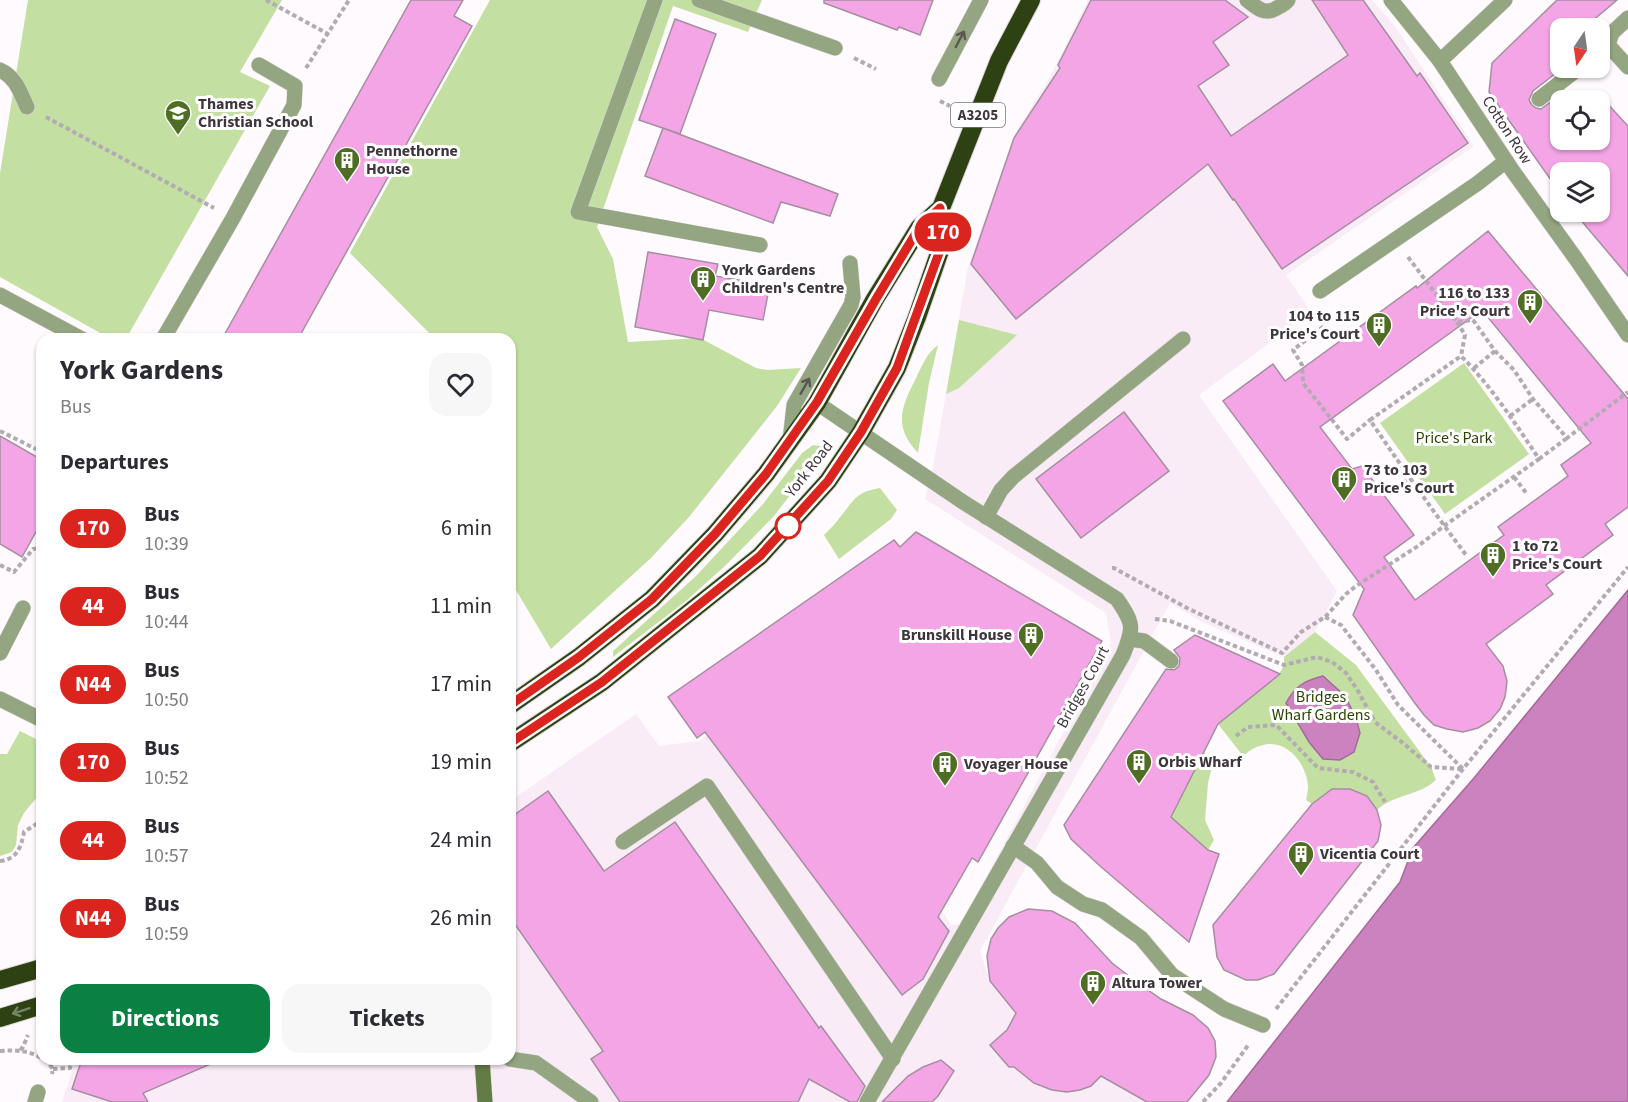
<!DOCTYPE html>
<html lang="en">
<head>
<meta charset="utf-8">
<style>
	:root { --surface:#fff; --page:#f7f7f7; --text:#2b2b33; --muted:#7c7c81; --accent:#0b8043 }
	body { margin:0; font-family:"Source Sans 3",sans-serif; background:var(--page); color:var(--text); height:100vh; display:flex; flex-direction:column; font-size:22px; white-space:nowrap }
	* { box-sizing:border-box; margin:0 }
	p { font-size:20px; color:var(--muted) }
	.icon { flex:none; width:33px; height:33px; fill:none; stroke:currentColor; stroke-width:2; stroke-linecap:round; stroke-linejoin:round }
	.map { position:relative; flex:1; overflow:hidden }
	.drawer { position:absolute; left:36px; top:333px; width:480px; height:732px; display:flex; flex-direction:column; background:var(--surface); border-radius:18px; box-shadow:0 2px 4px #0004 }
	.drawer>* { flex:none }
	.badge { padding:0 12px; border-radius:20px; font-size:21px; line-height:39px }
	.needle { width:39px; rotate:193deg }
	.tools { position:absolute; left:1550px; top:18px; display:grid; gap:12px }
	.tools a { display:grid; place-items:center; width:60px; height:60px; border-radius:12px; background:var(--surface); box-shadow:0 2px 4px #0004; font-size:30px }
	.map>.badge { position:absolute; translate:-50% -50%; box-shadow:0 0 0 3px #fff }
	h2 { padding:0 24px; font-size:22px; line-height:54px }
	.round { display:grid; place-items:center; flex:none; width:63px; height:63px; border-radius:18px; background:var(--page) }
	.head { display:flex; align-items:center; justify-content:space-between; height:102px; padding:0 24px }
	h1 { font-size:28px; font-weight:700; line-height:45px }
	.action { display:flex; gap:12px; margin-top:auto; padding:12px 24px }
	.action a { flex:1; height:69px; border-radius:18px; background:var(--accent); color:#fff; font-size:24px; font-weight:700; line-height:69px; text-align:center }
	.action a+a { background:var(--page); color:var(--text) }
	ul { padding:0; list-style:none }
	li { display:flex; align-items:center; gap:18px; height:78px; padding:0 24px }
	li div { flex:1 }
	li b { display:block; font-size:22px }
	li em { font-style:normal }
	li .badge { min-width:66px; font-weight:700; text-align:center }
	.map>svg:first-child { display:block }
	.built { fill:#f9ecf6 }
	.green { fill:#c3e0a2 }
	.water { fill:#cd82c0; stroke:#a26b99; stroke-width:1.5 }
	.building { fill:#f4a5e6; stroke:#a58ea0; stroke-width:1.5; fill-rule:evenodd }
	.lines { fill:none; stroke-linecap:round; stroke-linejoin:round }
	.lane-casing { stroke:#dcd7db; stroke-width:16 }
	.street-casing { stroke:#dcd7db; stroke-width:16 }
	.secondary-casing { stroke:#dcd7db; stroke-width:16 }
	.highway-casing { stroke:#dcd7db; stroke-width:20 }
	.path { stroke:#b2abb1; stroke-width:4; stroke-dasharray:4.5 3; stroke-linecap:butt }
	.lane { stroke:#94a581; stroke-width:15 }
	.street { stroke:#94a581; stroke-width:15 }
	.secondary { stroke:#637c45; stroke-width:15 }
	.highway { stroke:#2d4112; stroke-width:18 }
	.oneway { stroke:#585751 }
	.oneway2 { stroke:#768465 }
	.line-casing { stroke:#fff; stroke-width:14 }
	.line { stroke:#dc241f; stroke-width:9 }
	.stop-dot { fill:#fff; stroke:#dc241f; stroke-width:3 }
	.labels { text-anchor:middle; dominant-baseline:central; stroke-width:6; stroke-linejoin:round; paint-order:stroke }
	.shield { fill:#fff; stroke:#797277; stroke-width:1.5 }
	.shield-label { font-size:15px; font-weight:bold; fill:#3f353d }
	.poi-label { font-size:16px; font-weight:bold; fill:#3f353d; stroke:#fff; text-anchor:start }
	.street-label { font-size:16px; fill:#3f353d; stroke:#fff }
	.park-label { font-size:16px; fill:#2c4402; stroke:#fff }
</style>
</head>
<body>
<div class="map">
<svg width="1628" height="1102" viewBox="0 0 1628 1102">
	<rect width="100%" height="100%" fill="#fffafe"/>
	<path class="built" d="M1088,0H1372L1394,25L1474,146L1286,275L1311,312L1199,395L1337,591L1315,632L1284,657L1202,622L1170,603L980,951L990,981L1016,1013L1082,1065L1147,1102H62L76,1059H510V801L636,714L659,746L699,741L773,689L952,925L961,924L1111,643L1106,613L925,499L933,468L968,267L1014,135L1050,77Z"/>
	<g class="green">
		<path d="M28,0H282L240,72L270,86L126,339H111L0,277V173Z"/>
		<path d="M490,0H762L748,32L673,6L597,227L613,259L628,342L700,338L756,368L767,370L801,368L777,406L689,517L651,558L551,649L510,580V339H435L350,253Z"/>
		<path d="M959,320L1017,335L959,388L946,394Z"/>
		<path d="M938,345L929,383L918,453C892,425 902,406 917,376C923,364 927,353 938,345Z"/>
		<path d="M1464,363L1529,454L1445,514L1380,423Z"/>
		<path d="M813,445L827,447L774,516L726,565L686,601L613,657V651L696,576L763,504L802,453Z"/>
		<path d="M880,488L897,510L891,519L839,559L824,535C830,529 836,523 841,516C855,499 856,492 880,488Z"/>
		<path d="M1315,632L1356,665L1431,767L1436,780C1419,796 1394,794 1377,810L1367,796L1350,789H1332L1312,804L1306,800C1307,796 1308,790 1308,786C1306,762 1285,737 1260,746C1254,747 1248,752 1243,756L1218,724L1278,676L1284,665V657Z"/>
		<path d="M20,731L42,742V791L24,813L18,825L16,845L12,852L0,856V754H7Z"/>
		<path d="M1204,752L1212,766L1208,783L1205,820L1214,840L1208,850L1171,817Z"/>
	</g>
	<g class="water">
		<path d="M1628,590V1102H1227L1400,882L1413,848L1474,778Z"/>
		<path d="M1323,676L1345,696L1356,718L1360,733L1354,752L1340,760L1323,759L1309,742L1286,703C1295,686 1304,681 1323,676Z"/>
	</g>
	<g class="building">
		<path d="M411,0H463L454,16L472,26L298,339H222Z"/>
		<path d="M824,0H933L920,35L899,27L897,30L824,3Z"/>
		<path d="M1091,0H1225L1248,17L1213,42L1229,65L1198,86L1231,136L1348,55L1312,0H1363L1417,76L1420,73L1468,143L1282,269L1234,199L1233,200L1208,164L1016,319L971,264L1014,138L1060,68L1058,65Z"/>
		<path d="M1557,0H1617L1584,28H1560V70L1533,91L1529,100L1532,105L1536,108L1541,109L1560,95V140H1599V105L1604,100L1628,126V276L1574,212H1599V172H1560V193L1489,92L1492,63Z"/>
		<path d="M675,19L716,34L680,134L639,120Z"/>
		<path d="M663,128L838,194L830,216L781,202L773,223L645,176Z"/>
		<path d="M1488,231L1628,399V507L1605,524L1613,535L1546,585L1553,594L1486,644L1503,666L1507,681L1505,697L1500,709L1490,721L1478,728L1463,732L1447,729L1434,725L1424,715L1414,702L1353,615L1364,589L1223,401L1273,364L1285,381L1416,286L1417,288ZM1482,310L1591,443L1561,465L1568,476L1498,527L1504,535L1415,600L1384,557L1414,535L1362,466L1352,469L1320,427Z"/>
		<path d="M648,252L718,264L715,276L745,281L744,290L768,294L763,320L709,310L703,340L635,327Z"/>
		<path d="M1124,412L1169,471L1081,538L1036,479Z"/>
		<path d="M0,436L42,460V521L22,557L0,544Z"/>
		<path d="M916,532L1102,641L978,862L972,858L938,917L949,931L923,979L902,995L705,732L697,738L668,697L894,540L900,547Z"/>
		<path d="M1195,635L1280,674L1218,724L1171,817L1208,850L1219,854L1189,942L1100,866L1071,839L1064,825L1166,669L1174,670L1179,666L1180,658L1174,650Z"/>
		<path d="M1332,789H1350L1367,796L1377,810L1381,825L1378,841L1274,974L1258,980H1246L1224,970L1217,957L1213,925L1312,804Z"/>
		<path d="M548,791L604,871L675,822L819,1028L821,1026L865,1086L857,1102H850L809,1079L798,1102H620L591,1059L603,1051L510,917V818Z"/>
		<path d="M1028,909L1052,911L1075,923L1112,963L1138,983L1161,999L1193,1015L1208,1028L1215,1041L1216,1057L1209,1075L1187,1102H1147L1101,1076L1091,1086L1080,1090L1067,1092L1052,1090L1034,1083L1014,1067H1009L990,1045L1007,1030L1016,1013L990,981L987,956L991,939L998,928L1009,917Z"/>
		<path d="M82,1059H222L143,1093L148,1102H112L72,1089Z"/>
		<path d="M941,1060L954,1071L938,1096L932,1102H882L908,1076L923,1067Z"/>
	</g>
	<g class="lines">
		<g class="lane-casing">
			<g id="lane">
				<path d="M655,0L578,212L760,245"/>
				<path d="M699,0L835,48"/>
				<path d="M1247,0C1256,7 1264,15 1275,9C1280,6 1284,5 1288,0"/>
				<path d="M1391,0L1440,61L1505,0"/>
				<path d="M0,70C16,77 20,92 27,107"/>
				<path d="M939,79L981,0"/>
				<path d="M1539,99L1579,68"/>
				<path d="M1320,291L1478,183L1506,161"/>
				<path d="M0,295L82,339"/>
				<path d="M163,339L233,218L294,105L295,86L259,65"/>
				<path d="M790,441L794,405L851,305L853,297L850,263"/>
				<path d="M986,517L1001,490L1013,477L1183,339"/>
				<path d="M1129,639L1144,641L1171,661"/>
				<path d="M0,653L23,608"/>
				<path d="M623,842L707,786L893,1059"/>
			</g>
		</g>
		<g class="street-casing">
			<g id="street">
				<path d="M1628,18L1612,33L1608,45L1628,67"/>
				<path d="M1440,61L1512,170L1576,259L1628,335"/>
				<path d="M817,403L963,502L1117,599C1134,624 1134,627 1123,655L867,1102"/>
				<path d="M0,699L42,720"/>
				<path d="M1013,846L1037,863L1057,887L1083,904L1102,910L1141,938L1172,975L1224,1009L1263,1025"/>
				<path d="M510,1059L536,1063L591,1102"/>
				<path d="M35,1102L38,1092"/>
			</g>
		</g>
		<g class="secondary-casing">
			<path id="secondary" d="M482,1059L485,1102"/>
		</g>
		<g class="highway-casing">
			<g id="highway">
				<path d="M510,705L579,657L652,599L715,534L766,474L817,403L875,299L919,228L941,208L999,61L1031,0"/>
				<path d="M510,743L602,682L760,556L828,481L861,432L897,368L917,317L943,242L941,208"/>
				<path d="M0,980L42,968"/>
				<path d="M0,1018L42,1005"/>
			</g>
		</g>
		<g class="path">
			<path d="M266,0L328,34"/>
			<path d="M854,58L876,69"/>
			<path d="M306,68L349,0"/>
			<path d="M940,101L950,106"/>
			<path d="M46,117L214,208"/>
			<path d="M1408,257L1457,322L1473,320L1495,351L1514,370L1533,399L1567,438L1628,392"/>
			<path d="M1322,312L1324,326L1293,350L1302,365L1303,383L1347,439L1370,420"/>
			<path d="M1457,322L1465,335L1461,356"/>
			<path d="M1474,368L1495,351"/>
			<path d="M1510,416L1533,399"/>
			<path d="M0,431L42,452"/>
			<path d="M1539,459L1567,438"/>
			<path d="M1514,477L1527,494"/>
			<path d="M1391,492L1409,478"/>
			<path d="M0,565L14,572L33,549L42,548"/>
			<path d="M1112,568H1114L1187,608L1282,653L1301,632L1325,617L1346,594L1356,586L1418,546L1444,526L1539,459C1515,423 1491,386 1461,356L1370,420C1401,466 1433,511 1466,555"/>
			<path d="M1325,617L1341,625L1376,670L1398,705L1463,769"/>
			<path d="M1155,619L1170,621L1284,665L1317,657L1332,662L1346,673L1358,691L1375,722L1403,743L1431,767L1463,769"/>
			<path d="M1236,736L1248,727L1276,725L1318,768L1353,772L1373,782L1385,802"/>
			<path d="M0,861C17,859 21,848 24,832L41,821L42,822"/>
			<path d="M1276,1009L1463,769L1628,567"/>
			<path d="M20,1050L23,1047L28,1035"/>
			<path d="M0,1051C16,1050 27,1050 42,1058"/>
			<path d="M45,1059L53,1069L52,1074"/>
			<path d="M53,1069L70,1068L73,1059"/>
			<path d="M1203,1102L1221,1083L1249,1044"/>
		</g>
		<use href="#lane" class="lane"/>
		<use href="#street" class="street"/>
		<use href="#secondary" class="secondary"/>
		<use href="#highway" class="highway"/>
	</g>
	<defs><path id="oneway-shaft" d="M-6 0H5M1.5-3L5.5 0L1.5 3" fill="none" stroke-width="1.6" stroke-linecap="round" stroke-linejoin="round" transform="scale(1.5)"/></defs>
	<g class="oneway">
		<use href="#oneway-shaft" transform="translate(960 39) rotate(-62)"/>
		<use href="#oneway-shaft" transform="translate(805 386) rotate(-60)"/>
	</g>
	<use class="oneway2" href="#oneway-shaft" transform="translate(21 1011) rotate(162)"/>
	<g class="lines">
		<g class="line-casing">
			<path id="line" d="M510,705L579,657L652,599L715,534L766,474L817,402L876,299L919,228L940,208L943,242L897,368L861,432L828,481L760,556L602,682L510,743"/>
		</g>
		<use href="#line" class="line"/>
	</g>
	<defs>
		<g id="school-pin" transform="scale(1.35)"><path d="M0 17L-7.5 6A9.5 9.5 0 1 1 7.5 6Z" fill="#4f6e24" stroke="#fff"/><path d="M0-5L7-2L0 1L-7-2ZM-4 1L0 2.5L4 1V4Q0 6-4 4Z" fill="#fff"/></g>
		<g id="building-pin" transform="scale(1.35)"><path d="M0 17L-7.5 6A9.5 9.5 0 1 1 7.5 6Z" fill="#4f6e24" stroke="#fff"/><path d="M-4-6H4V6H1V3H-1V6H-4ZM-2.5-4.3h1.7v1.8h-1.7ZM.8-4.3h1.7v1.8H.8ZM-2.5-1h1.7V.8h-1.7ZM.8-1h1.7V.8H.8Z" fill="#fff"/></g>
	</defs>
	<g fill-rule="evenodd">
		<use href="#school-pin" x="178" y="113"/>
		<use href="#building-pin" x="347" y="160"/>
		<use href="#building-pin" x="703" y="279"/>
		<use href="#building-pin" x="1530" y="302"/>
		<use href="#building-pin" x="1379" y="325"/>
		<use href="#building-pin" x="1344" y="479"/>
		<use href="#building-pin" x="1493" y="555"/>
		<use href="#building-pin" x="1031" y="635"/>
		<use href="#building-pin" x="1139" y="762"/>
		<use href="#building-pin" x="945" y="764"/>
		<use href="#building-pin" x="1301" y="854"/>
		<use href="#building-pin" x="1093" y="983"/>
	</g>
	<circle class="stop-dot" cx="788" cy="526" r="12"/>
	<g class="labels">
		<rect class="shield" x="951" y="103" width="54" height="24" rx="4.5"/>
		<g class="shield-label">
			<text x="978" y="115">A3205</text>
		</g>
		<g class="poi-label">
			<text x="198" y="104">Thames<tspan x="198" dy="18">Christian School</tspan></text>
			<text x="366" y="151">Pennethorne<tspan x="366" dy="18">House</tspan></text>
			<text x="722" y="270">York Gardens<tspan x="722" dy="18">Children's Centre</tspan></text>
			<text x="1510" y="293" text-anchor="end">116 to 133<tspan x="1510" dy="18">Price's Court</tspan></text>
			<text x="1360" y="316" text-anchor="end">104 to 115<tspan x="1360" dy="18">Price's Court</tspan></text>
			<text x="1364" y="470">73 to 103<tspan x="1364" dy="18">Price's Court</tspan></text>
			<text x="1512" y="546">1 to 72<tspan x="1512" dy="18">Price's Court</tspan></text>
			<text x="1012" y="635" text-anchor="end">Brunskill House</text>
			<text x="1158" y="762">Orbis Wharf</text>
			<text x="964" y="764">Voyager House</text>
			<text x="1320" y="854">Vicentia Court</text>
			<text x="1112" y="983">Altura Tower</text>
		</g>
		<g class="street-label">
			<text transform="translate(1507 130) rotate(57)">Cotton Row</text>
			<text transform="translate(809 469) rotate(-52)">York Road</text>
			<text transform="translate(1083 687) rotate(-61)">Bridges Court</text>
		</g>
		<g class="park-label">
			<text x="1454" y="438">Price's Park</text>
			<text x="1321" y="697">Bridges<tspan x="1321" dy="18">Wharf Gardens</tspan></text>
		</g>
	</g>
</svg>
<div class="tools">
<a><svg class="needle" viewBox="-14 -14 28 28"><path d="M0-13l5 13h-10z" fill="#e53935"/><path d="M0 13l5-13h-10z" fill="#7c7c81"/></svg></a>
<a><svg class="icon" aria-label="locate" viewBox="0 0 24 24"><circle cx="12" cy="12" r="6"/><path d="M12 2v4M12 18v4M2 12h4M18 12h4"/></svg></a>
<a><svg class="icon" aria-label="layers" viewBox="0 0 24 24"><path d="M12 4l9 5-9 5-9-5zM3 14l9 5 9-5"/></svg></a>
</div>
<b class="badge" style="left:943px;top:232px;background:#dc241f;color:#fff">170</b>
<section class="drawer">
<div class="head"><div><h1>York Gardens</h1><p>Bus</p></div><a class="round"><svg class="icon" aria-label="heart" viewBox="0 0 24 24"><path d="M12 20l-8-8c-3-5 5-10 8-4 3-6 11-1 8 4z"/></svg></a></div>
<h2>Departures</h2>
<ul>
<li><span class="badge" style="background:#dc241f;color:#fff">170</span><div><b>Bus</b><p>10:39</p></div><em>6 min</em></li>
<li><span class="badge" style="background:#dc241f;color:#fff">44</span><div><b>Bus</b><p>10:44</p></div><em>11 min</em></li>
<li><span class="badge" style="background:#dc241f;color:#fff">N44</span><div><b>Bus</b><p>10:50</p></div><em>17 min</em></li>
<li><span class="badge" style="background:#dc241f;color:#fff">170</span><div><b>Bus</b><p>10:52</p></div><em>19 min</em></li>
<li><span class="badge" style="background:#dc241f;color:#fff">44</span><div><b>Bus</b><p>10:57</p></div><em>24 min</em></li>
<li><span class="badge" style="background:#dc241f;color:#fff">N44</span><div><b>Bus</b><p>10:59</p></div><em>26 min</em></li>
</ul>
<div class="action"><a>Directions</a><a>Tickets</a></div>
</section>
</div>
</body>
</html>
